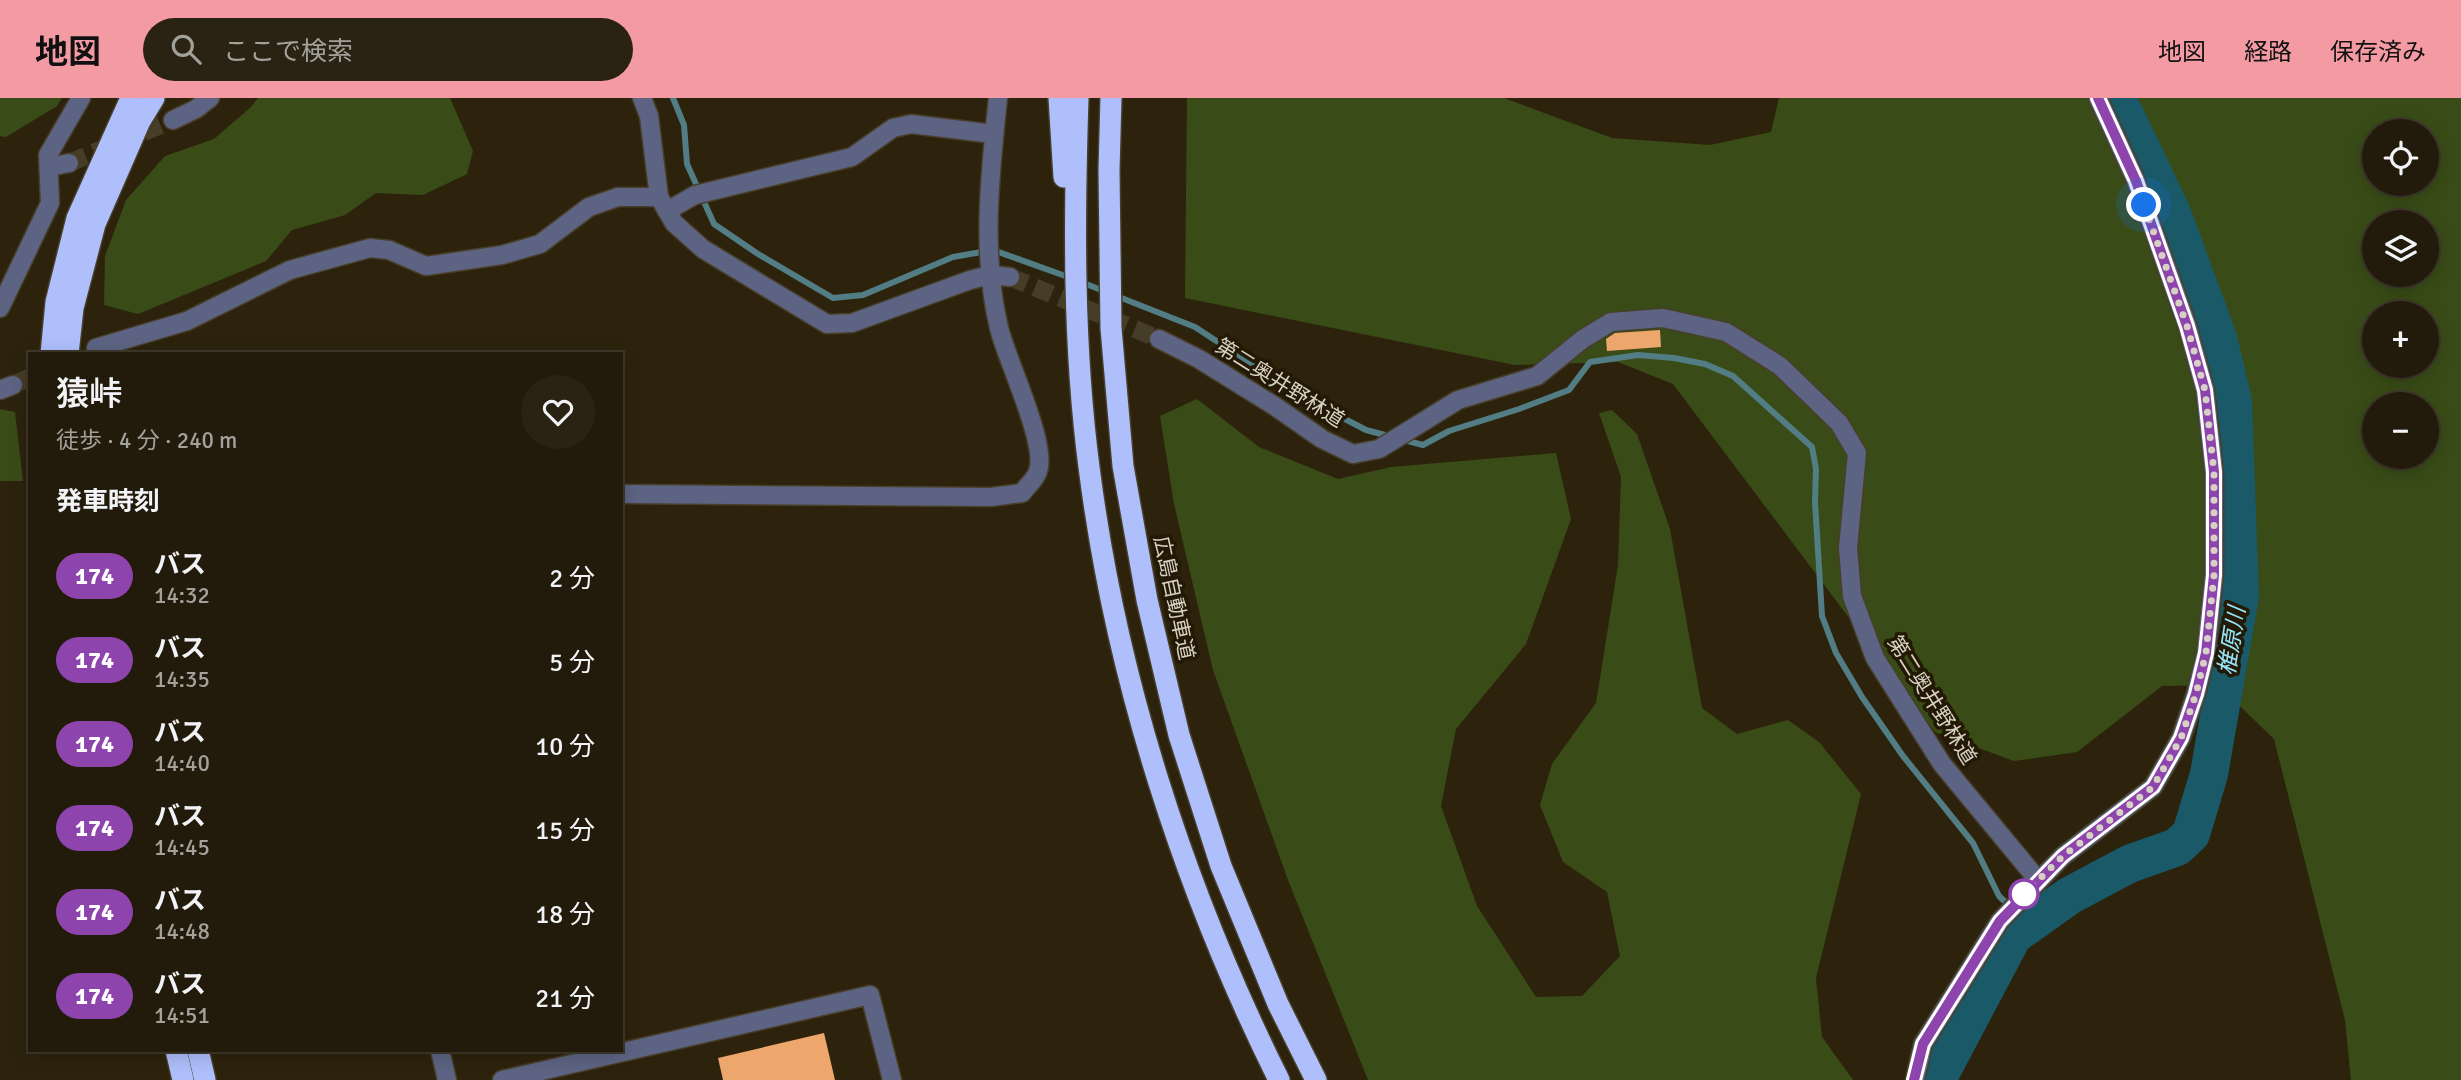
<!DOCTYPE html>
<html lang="ja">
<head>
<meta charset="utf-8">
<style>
	:root { --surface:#221a0a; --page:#2a2313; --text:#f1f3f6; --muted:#a2a19c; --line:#3f382b; --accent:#f49aa3 }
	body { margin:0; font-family:Signika,"Noto Sans JP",sans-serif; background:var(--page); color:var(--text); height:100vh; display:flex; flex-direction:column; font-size:26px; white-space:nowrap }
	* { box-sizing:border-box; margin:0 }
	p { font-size:23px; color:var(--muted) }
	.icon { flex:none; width:38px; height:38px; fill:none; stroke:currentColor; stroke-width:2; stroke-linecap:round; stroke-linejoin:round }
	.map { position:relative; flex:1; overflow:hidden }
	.side { position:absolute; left:28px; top:254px; width:595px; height:700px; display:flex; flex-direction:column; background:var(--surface); border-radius:0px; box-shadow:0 4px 18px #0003,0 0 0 2px var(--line) }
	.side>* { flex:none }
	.badge { padding:0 14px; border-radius:23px; font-size:24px; line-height:46px }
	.fabs { position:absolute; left:2362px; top:21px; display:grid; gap:14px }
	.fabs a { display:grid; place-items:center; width:77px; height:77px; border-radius:50%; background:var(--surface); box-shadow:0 4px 18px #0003,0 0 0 2px var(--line); font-size:35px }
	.you { position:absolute; width:35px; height:35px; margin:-18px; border:5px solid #fff; border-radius:50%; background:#1a73e8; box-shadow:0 0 0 10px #1a73e833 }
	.map>.badge { position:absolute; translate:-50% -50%; box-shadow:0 0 0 4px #fff }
	h2 { padding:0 28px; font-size:26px; line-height:63px }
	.round { display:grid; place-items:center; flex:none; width:74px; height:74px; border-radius:37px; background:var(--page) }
	.summary { display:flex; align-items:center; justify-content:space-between; height:119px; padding:0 28px }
	h1 { font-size:33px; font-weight:600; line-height:52px }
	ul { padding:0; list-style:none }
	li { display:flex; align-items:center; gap:21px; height:84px; padding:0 28px }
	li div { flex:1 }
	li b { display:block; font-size:26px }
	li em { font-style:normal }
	li .badge { min-width:77px; font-weight:700; text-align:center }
	header { display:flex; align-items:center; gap:42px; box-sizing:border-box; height:98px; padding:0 35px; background:var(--accent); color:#111 }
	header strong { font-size:33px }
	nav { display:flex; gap:38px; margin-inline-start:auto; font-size:24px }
	.search { width:490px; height:63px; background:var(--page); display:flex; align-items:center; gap:18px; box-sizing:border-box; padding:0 24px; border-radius:38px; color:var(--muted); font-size:26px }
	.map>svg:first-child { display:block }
	.green { fill:#394c17; fill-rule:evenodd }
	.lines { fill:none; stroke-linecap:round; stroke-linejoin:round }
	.stream { stroke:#527d84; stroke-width:6 }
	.river { stroke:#195968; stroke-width:38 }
	.building { fill:#eda66c }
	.minor-tunnel { stroke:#463d28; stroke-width:18; stroke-dasharray:18 9; stroke-linecap:butt }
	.minor-casing { stroke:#483f2a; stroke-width:21 }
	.highway-casing { stroke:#483f2a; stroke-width:24 }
	.minor { stroke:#5d6483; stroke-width:18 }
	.highway { stroke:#afbffc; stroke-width:21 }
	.line-casing { stroke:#fff; stroke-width:16 }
	.line { stroke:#8e44ad; stroke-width:10 }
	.walk { stroke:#d7d1c4; stroke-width:7; stroke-dasharray:0 12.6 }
	.stop-dot { fill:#fff; stroke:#8e44ad; stroke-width:3.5 }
	.labels { text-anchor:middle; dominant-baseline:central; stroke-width:7; stroke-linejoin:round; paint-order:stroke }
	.street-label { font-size:21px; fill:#d7d1c4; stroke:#231904 }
	.water-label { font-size:23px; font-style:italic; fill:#94e5fc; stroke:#231904 }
</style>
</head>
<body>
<header>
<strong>地図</strong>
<div class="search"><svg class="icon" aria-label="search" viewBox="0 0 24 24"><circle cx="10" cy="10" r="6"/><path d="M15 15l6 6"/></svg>ここで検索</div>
<nav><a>地図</a><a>経路</a><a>保存済み</a></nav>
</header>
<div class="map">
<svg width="2461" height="982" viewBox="0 0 2461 982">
	<rect width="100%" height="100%" fill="#2d230d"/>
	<g class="green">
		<path d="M0,0H62L57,8L6,39L0,38Z"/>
		<path d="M258,0H450L473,53L467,76L423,97L376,95L345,117L292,132L266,163L138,216L104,207L105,158L126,102L165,58L214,41L251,9Z"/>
		<path d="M1187,0H1504L1612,40L1710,47L1771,34L1779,0H2461V982H2351L2345,922L2274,641L2218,587L2162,588L2077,654L2014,663L1935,634L1673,286L1618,264L1515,267L1185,200ZM2375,33H2427V86H2375ZM2375,124H2427V177H2375ZM2375,215H2427V268H2375ZM2375,306H2427V359H2375Z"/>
		<path d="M1197,301L1259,349L1338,381L1391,369L1556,355L1571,421L1526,546L1456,631L1441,708L1477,808L1536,899L1582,898L1620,858L1607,794L1563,764L1540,707L1552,666L1596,605L1618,467L1621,379L1599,315L1612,312L1637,336L1670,431L1702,610L1737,636L1788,622L1819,644L1861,696L1816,880L1822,939L1853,982H1368L1288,782L1213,572L1174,406L1160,318Z"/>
		<path d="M0,311L15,314L23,383H0Z"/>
	</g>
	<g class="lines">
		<g class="stream">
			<path d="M673,0L684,27L687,66L714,126L758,156L833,200L863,197L953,159L993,152L1071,180"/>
			<path d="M1081,184L1195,229L1299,297L1366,332L1423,347L1449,333L1519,311L1569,292L1590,264L1638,257L1674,260L1705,266L1733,278L1812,349L1816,371L1815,404L1822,518L1836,555L1862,599L1903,658L1973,745L1999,798L2028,826"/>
		</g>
		<path class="river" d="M1939,982V978L2013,838L2069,798L2129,766L2177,749L2191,736L2209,676L2240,498L2233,303L2218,240L2172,115L2117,0"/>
	</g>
	<g class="building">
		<path d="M1660,232L1661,249L1607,253L1606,241L1615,235Z"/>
		<path d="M824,935L835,982H723L718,960Z"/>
	</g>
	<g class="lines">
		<g class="minor-tunnel">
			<path d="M69,65L173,22"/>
			<path d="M1010,179L1159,241"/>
			<path d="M13,287L30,279"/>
		</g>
		<g class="minor-casing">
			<g id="minor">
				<path d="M642,0L649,18L659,99L674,125L703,151L827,226L852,225L970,182L990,177L1010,179"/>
				<path d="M173,22L196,11L210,0"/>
				<path d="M49,69L69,65"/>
				<path d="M667,113L695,97L852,59L893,30L911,26L994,36"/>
				<path d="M0,210L50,105L48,57L81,0"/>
				<path d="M1159,241L1199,261L1273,307L1322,341L1353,356L1379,351L1458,302L1537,278L1583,241L1611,224L1663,220L1726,234L1780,268L1839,325L1857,355L1848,450L1852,498L1875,560L1942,666L2038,782"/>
				<path d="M96,250L187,223L290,172L370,150L389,152L426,168L502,157L540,146L589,109L618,99H659"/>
				<path d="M0,292L13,287"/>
				<path d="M621,396L991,399L1022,395C1027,388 1036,381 1038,373C1048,347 1006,260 999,230C981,155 990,75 998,0"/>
				<path d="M440,952L447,982"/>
				<path d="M502,982L870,897L892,982"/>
				<path d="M1915,982L1923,946L2000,823L2063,758L2153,689L2181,640L2196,596L2206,555L2214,477V374L2205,292L2187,227L2136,83L2098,0"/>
			</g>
		</g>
		<g class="highway-casing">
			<g id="highway">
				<path d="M1059,0L1064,79"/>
				<path d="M1078,0C1074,123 1073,247 1089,369C1116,581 1184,791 1279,982"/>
				<path d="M1111,0L1109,72L1111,230L1123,368L1147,502L1179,637L1221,768L1278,906L1316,982"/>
				<path d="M51,256L56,204L77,120L131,0"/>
				<path d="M68,256L73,210L95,126L140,23L154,0"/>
				<path d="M176,952L183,982"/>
				<path d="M198,952L205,982"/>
			</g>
		</g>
		<use href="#minor" class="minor"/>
		<use href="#highway" class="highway"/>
	</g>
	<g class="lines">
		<g class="line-casing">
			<path id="line" d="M1914,982L1923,946L2000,823L2063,758L2153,689L2181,640L2196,596L2206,555L2214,477V374L2205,292L2187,228L2136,83L2098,0"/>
		</g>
		<use href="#line" class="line"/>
		<path class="walk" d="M2024,796L2063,758L2153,689L2181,640L2196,596L2206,555L2214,477V374L2205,292L2187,228L2144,107"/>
	</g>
	<circle class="stop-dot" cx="2024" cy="796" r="14"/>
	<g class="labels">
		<g class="street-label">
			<text transform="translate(1280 285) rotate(32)">第二奥井野林道</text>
			<text transform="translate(1174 500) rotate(78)">広島自動車道</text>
			<text transform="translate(1932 602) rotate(58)">第二奥井野林道</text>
		</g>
		<g class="water-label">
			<text transform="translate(2232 543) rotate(-81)">椎原川</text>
		</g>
	</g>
</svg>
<div class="fabs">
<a><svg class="icon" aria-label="locate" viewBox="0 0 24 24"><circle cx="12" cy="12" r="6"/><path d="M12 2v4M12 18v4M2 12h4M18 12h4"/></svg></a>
<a><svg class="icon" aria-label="layers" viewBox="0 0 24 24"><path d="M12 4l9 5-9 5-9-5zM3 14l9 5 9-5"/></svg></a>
<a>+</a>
<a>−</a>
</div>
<div class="you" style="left:2144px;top:107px"></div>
<section class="side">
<div class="summary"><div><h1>猿峠</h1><p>徒歩 · 4 分 · 240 m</p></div><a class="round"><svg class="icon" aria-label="heart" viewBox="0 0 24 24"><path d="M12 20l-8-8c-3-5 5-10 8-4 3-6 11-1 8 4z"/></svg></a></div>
<h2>発車時刻</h2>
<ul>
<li><span class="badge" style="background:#8e44ad;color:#fff">174</span><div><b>バス</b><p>14:32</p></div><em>2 分</em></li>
<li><span class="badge" style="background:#8e44ad;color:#fff">174</span><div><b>バス</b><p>14:35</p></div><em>5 分</em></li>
<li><span class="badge" style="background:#8e44ad;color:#fff">174</span><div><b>バス</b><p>14:40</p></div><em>10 分</em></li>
<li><span class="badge" style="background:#8e44ad;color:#fff">174</span><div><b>バス</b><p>14:45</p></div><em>15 分</em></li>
<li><span class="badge" style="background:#8e44ad;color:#fff">174</span><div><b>バス</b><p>14:48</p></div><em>18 分</em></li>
<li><span class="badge" style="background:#8e44ad;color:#fff">174</span><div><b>バス</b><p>14:51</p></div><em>21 分</em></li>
</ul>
</section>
</div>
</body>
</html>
